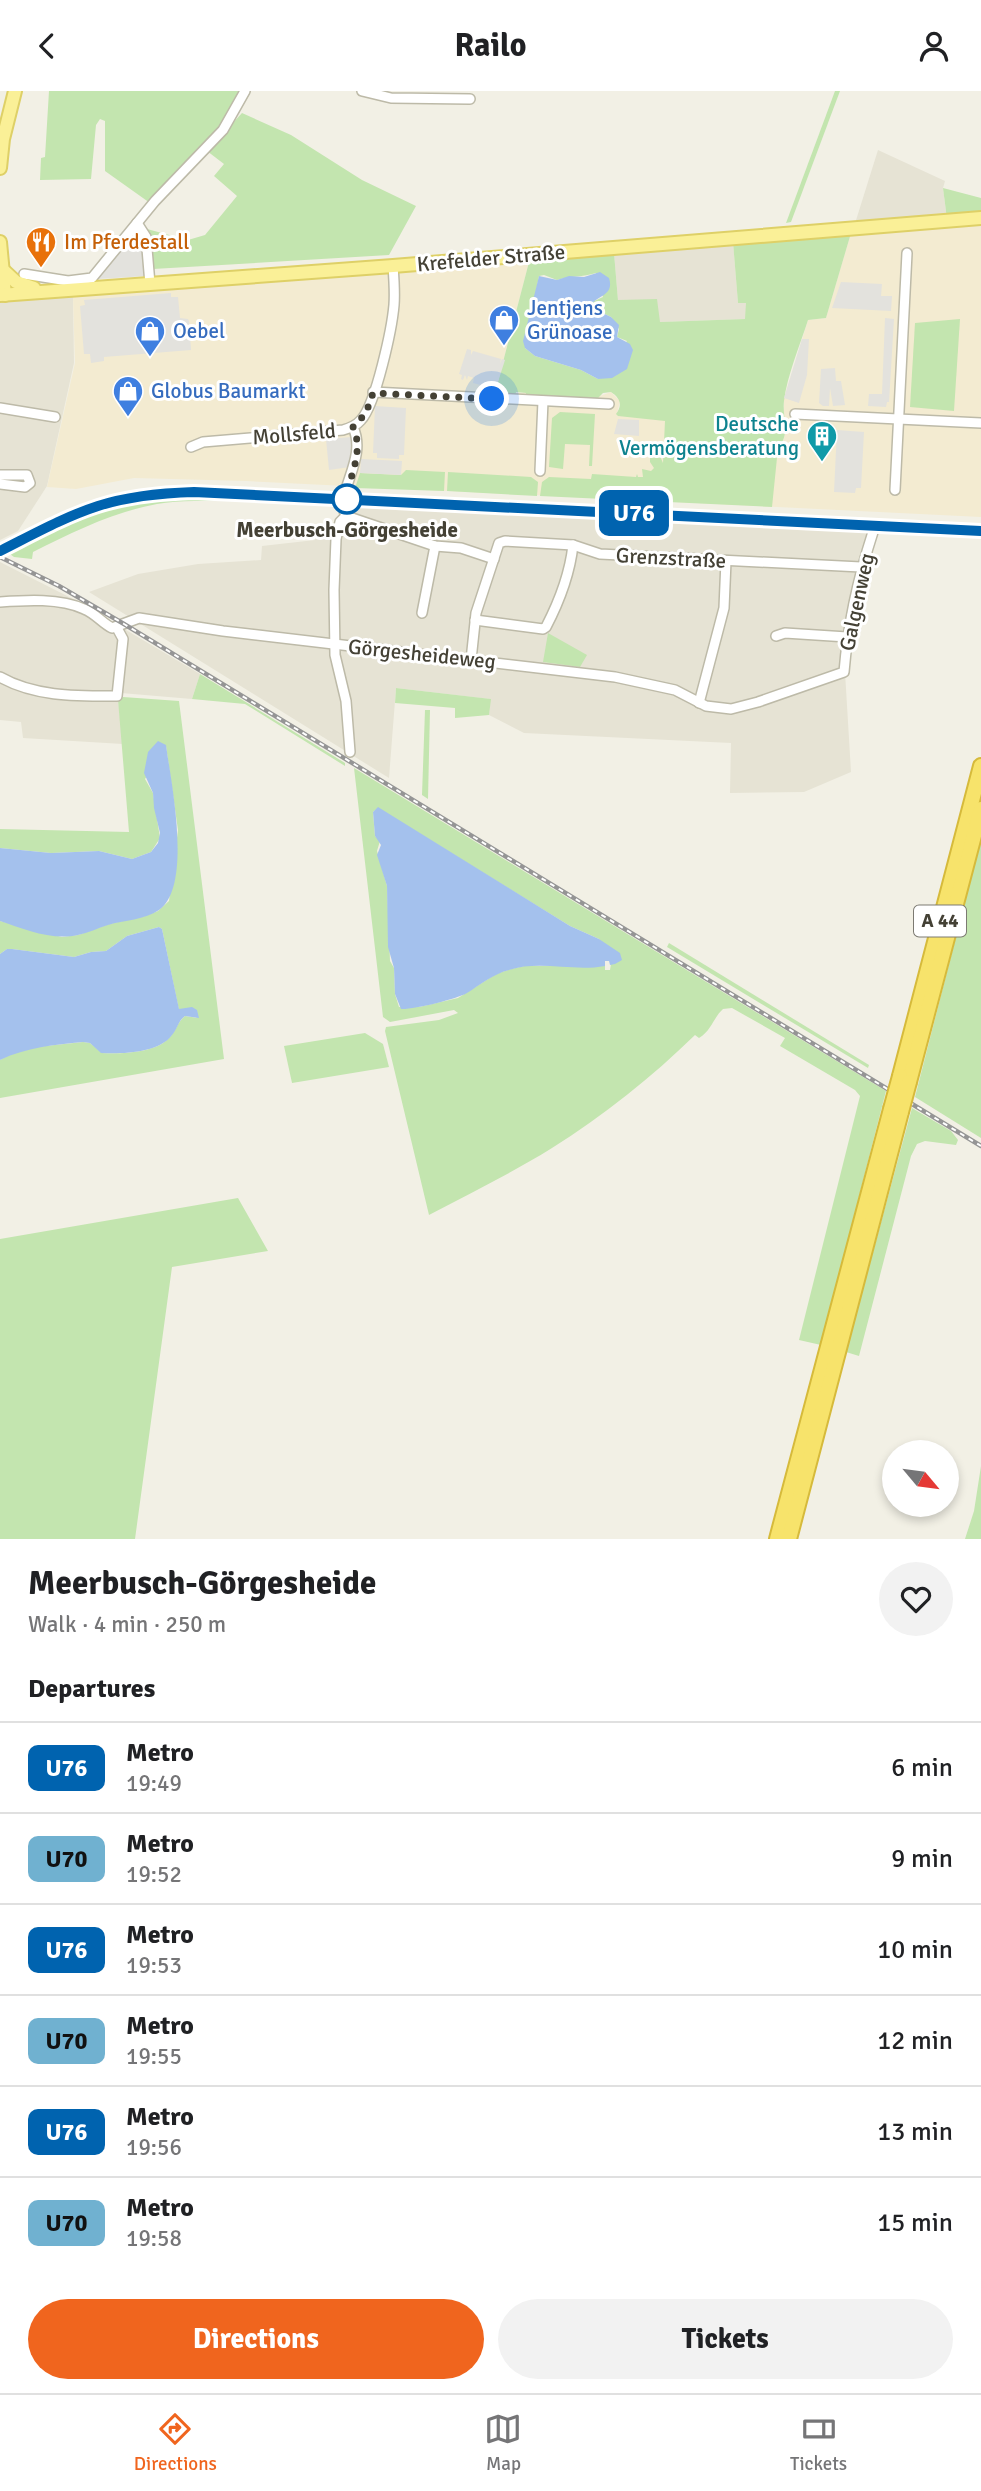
<!DOCTYPE html>
<html lang="en">
<head>
<meta charset="utf-8">
<style>
	:root { --surface:#fff; --page:#f2f2f2; --text:#202124; --muted:#757577; --line:#e0e0e0; --accent:#f0651e }
	body { margin:0; font-family:Signika,sans-serif; background:var(--page); color:var(--text); height:100vh; display:flex; flex-direction:column; font-size:26px; white-space:nowrap }
	* { box-sizing:border-box; margin:0 }
	p { font-size:23px; color:var(--muted) }
	.icon { flex:none; width:38px; height:38px; fill:none; stroke:currentColor; stroke-width:2; stroke-linecap:round; stroke-linejoin:round }
	.map { position:relative; height:1448px; overflow:hidden }
	.side { display:flex; flex-direction:column; background:var(--surface); flex:1 }
	.side>* { flex:none }
	.badge { padding:0 14px; border-radius:10px; font-size:24px; line-height:46px }
	.needle { width:46px; rotate:119deg }
	.controls { position:absolute; left:882px; top:1349px; display:grid; gap:14px }
	.controls a { display:grid; place-items:center; width:77px; height:77px; border-radius:50%; background:var(--surface); box-shadow:0 4px 10px #0003; font-size:35px }
	.you { position:absolute; width:35px; height:35px; margin:-18px; border:5px solid #fff; border-radius:50%; background:#1a73e8; box-shadow:0 0 0 10px #1a73e833 }
	.map>.badge { position:absolute; translate:-50% -50%; box-shadow:0 0 0 4px #fff }
	h2 { padding:0 28px; font-size:26px; line-height:63px }
	.round { display:grid; place-items:center; flex:none; width:74px; height:74px; border-radius:37px; background:var(--page) }
	.headline { display:flex; align-items:center; justify-content:space-between; height:119px; padding:0 28px }
	h1 { font-size:33px; font-weight:700; line-height:52px }
	.cta { display:flex; gap:14px; margin-top:auto; padding:14px 28px }
	.cta a { flex:1; height:80px; border-radius:42px; background:var(--accent); color:#fff; font-size:28px; font-weight:700; line-height:80px; text-align:center }
	.cta a+a { background:var(--page); color:var(--text) }
	ul { padding:0; list-style:none }
	li { display:flex; align-items:center; gap:21px; height:91px; padding:0 28px; border-top:2px solid var(--line) }
	li div { flex:1 }
	li b { display:block; font-size:26px }
	li em { font-style:normal }
	li .badge { min-width:77px; font-weight:700; text-align:center }
	header { display:flex; justify-content:space-between; align-items:center; height:91px; padding:0 28px; background:var(--surface); font-size:32px; font-weight:700 }
	.tab-bar { display:flex; justify-content:space-around; align-items:center; height:98px; border-top:2px solid var(--line); background:var(--surface); font-size:19px; color:var(--muted) }
	.tab-bar a { display:grid; justify-items:center; gap:4px }
	.tab-bar .current { color:var(--accent) }
	.map>svg:first-child { display:block }
	.residential { fill:#e6e3d4 }
	.commercial { fill:#f3ebd1 }
	.green { fill:#c3e5af; fill-rule:evenodd }
	.parking { fill:#e3e2dd }
	.water { fill:#a4c1ed }
	.lines { fill:none; stroke-linecap:round; stroke-linejoin:round }
	.minor-casing { stroke:#bdbaa8; stroke-width:12 }
	.major-casing { stroke:#ded067; stroke-width:16 }
	.highway-casing { stroke:#d6ba3b; stroke-width:18 }
	.minor { stroke:#fff; stroke-width:9 }
	.major { stroke:#faf097; stroke-width:12 }
	.highway { stroke:#f7e36b; stroke-width:14 }
	.tram { stroke:#959595; stroke-width:2 }
	.rail-casing { stroke:#959595; stroke-width:4.5 }
	.rail { stroke:#fff; stroke-width:2; stroke-dasharray:5; stroke-linecap:butt }
	.highway-bridge-casing { stroke:#d6ba3b; stroke-width:18; stroke-linecap:butt }
	.highway-bridge { stroke:#f7e36b; stroke-width:14 }
	.line-casing { stroke:#fff; stroke-width:16 }
	.line { stroke:#0063af; stroke-width:10 }
	.walk { stroke:#444135; stroke-width:7; stroke-dasharray:0 12.6 }
	.stop-dot { fill:#fff; stroke:#0063af; stroke-width:3.5 }
	.labels { text-anchor:middle; dominant-baseline:central; stroke-width:6; stroke-linejoin:round; paint-order:stroke }
	.shield { fill:#fff; stroke:#7c7a72; stroke-width:2 }
	.shield-label { font-size:19px; font-weight:bold; fill:#444135 }
	.food-label { font-size:21px; fill:#c56008; stroke:#fff; text-anchor:start }
	.street-label { font-size:21px; fill:#444135; stroke:#fff }
	.shop-label { font-size:21px; fill:#366cbe; stroke:#fff; text-anchor:start }
	.culture-label { font-size:21px; fill:#0d838f; stroke:#fff; text-anchor:end }
	.stop-label { font-size:21px; font-weight:bold; fill:#444135; stroke:#fff }
</style>
</head>
<body>
<header><svg class="icon" aria-label="back" viewBox="0 0 24 24"><path d="M15 5l-7 7 7 7"/></svg>Railo<svg class="icon" aria-label="person" viewBox="0 0 24 24"><circle cx="12" cy="8" r="4"/><path d="M4 21q1-7 8-7t8 7"/></svg></header>
<div class="map">
<svg width="981" height="1448" viewBox="0 0 981 1448">
	<rect width="100%" height="100%" fill="#f2f0e5"/>
	<g class="residential">
		<path d="M878,59L945,90L943,97L948,136L852,142Z"/>
		<path d="M733,151L738,212H746V228L660,231L618,209L614,162Z"/>
		<path d="M73,205L74,272L47,395L18,440L0,449V211Z"/>
		<path d="M347,412L872,439L857,492L845,581L851,681L804,701L730,702L731,652L524,642L489,624L490,608L396,597L389,687L89,501L138,483L198,473L261,469L262,455L315,449L316,443L339,447Z"/>
		<path d="M0,471L79,511L200,583L192,608L121,602L118,609L123,653L23,647L21,631L0,629Z"/>
	</g>
	<path class="commercial" d="M981,134V426L246,390L134,387L76,398L47,396L75,272L73,205L529,171L496,298L499,301L600,305L611,301L620,310L617,323L674,325L783,351L786,331L784,326V307L808,229L826,227L851,142Z"/>
	<g class="green">
		<path d="M49,0H241L223,32L150,112L105,80V30L100,28L96,34L91,88L40,89L41,67L45,66Z"/>
		<path d="M835,0H840L791,131L786,132Z"/>
		<path d="M242,22L291,44L362,89L416,115L389,164L153,178L147,138L188,149L205,144L237,105L214,85L224,73L207,60Z"/>
		<path d="M943,97L981,107V134L948,136Z"/>
		<path d="M851,142L826,227L808,229C800,254 787,285 784,310C782,326 791,343 778,357L772,416L540,405L542,391L549,386L591,388L592,383L636,386L637,383L638,386H643L642,378L651,380L654,377L650,371V361L656,364L659,363L663,372L665,330L618,325L616,323C623,314 620,307 611,301L603,302L596,309L526,306V302L516,301L515,305L499,304L496,298L529,171L614,162L618,209L657,208L660,231L745,228L746,212H738L733,151ZM596,182L603,206L592,211L590,216L611,226L619,238L617,246L627,250L598,288L581,279L535,265L525,257L539,185L544,184L557,189C570,185 583,186 596,182Z"/>
		<path d="M960,228L954,320L910,316L915,232Z"/>
		<path d="M560,321L595,323L592,375H589L590,354L565,353L563,378L549,376L552,327Z"/>
		<path d="M406,379L445,381L444,400L355,397L360,382L401,384Z"/>
		<path d="M448,381L531,386L538,391L537,405L447,400Z"/>
		<path d="M194,403L337,409C315,418 260,408 232,409C209,410 180,409 157,413C113,421 73,441 33,461L32,468L14,466L6,460C74,427 117,407 194,403Z"/>
		<path d="M548,542L587,564L580,576L543,571Z"/>
		<path d="M200,583L345,672V675L245,613L192,608Z"/>
		<path d="M396,597L491,608L489,624L455,627V617L395,612Z"/>
		<path d="M123,606L179,610L224,968L0,1007V969L17,960L36,956L83,951L90,952L102,962C121,963 154,962 168,948C176,941 177,931 185,925L198,927L179,919L162,838L159,836L127,845L106,860L91,861L74,866L12,858H7L0,863V830L62,846L78,844L109,833L145,825L158,820L169,810L178,739L166,655L145,688L153,702L160,747L151,761L132,768L99,760L51,762L0,757V738L129,741L118,609Z"/>
		<path d="M425,619H430L428,708L422,704Z"/>
		<path d="M354,677L886,1000L821,1254L799,1249L860,1005L855,999L780,955L785,947L732,917L723,918C713,927 712,939 699,947L695,944C652,986 603,1025 552,1057C512,1082 470,1102 429,1124L385,940L386,936L439,929L458,922L454,919L390,931L383,926ZM378,717L570,835L599,848L615,873H611L610,879H605V875H524L511,878L496,883L458,907L419,916H399L395,903L394,877L390,870L387,795L377,760L380,750L375,745L373,721Z"/>
		<path d="M981,748V1047L915,1006Z"/>
		<path d="M669,852L869,974L868,977L667,856Z"/>
		<path d="M365,942L383,953L389,976L292,992L284,955Z"/>
		<path d="M912,1017L951,1040L958,1049L956,1054L925,1050L917,1053L911,1065L859,1265L846,1261Z"/>
		<path d="M238,1107L268,1160L172,1176L135,1448H0V1148Z"/>
		<path d="M981,1375V1448H965L974,1420Z"/>
	</g>
	<g class="parking">
		<path d="M136,141L140,142L143,148L146,185L98,188Z"/>
		<path d="M841,191L882,193L881,205H892L891,220L832,217Z"/>
		<path d="M171,202V206H178L180,227L188,228L189,230L191,259L104,266V270L91,272L90,263H84L80,215L85,214L84,209Z"/>
		<path d="M885,227L894,228L889,311H887L886,316L868,315L869,303H882Z"/>
		<path d="M802,248H809L807,284L799,312L784,307Z"/>
		<path d="M467,258L471,259V264L473,260L501,268L500,273L502,268L505,269L497,294L493,293L492,297L473,292L474,287L468,285L467,289L465,284L463,289L461,288L462,284L459,283Z"/>
		<path d="M835,277L836,290H841L845,314L833,315L830,297L829,315H823L819,312L821,278Z"/>
		<path d="M375,315L406,317L404,364H399V368L377,367V362H373Z"/>
		<path d="M618,328L639,329V345L614,343Z"/>
		<path d="M837,339L864,341L861,397H856L855,402L834,401Z"/>
		<path d="M352,346L355,354L350,376L329,379L326,348Z"/>
		<path d="M361,368L402,370L401,384L360,382Z"/>
	</g>
	<g class="water">
		<path d="M600,181L609,187C615,206 595,204 590,216L611,226L619,234L617,246L630,253L633,259L627,278L612,287L598,288L581,279L535,265L525,257L523,250L539,185L557,189L569,185L584,186Z"/>
		<path d="M158,650L166,654C171,691 193,795 159,819C145,829 124,829 108,834C98,837 88,842 78,844C52,850 24,838 0,830V757L51,762L99,760L132,768L151,761L158,752L160,742L154,717L153,702L144,682L148,661Z"/>
		<path d="M378,716L570,835L599,848L620,862L622,869L615,873L610,874L609,870H605V875C573,881 540,869 509,879C493,883 480,894 467,902C457,908 412,919 401,918L395,903L394,877L388,856L387,795L377,764L381,754L375,745L373,721Z"/>
		<path d="M159,836L162,838L179,918L192,916L197,919L199,927L185,925C178,930 178,937 172,944C159,962 123,963 101,962L90,952L83,951C54,954 27,956 0,969V863L7,858H12L74,866L91,861L106,860L127,845Z"/>
	</g>
	<g class="lines">
		<g class="minor-casing">
			<g id="minor">
				<path d="M362,0L391,7L470,8"/>
				<path d="M137,132L146,146L150,193"/>
				<path d="M24,183L68,190L92,187L155,110L223,39L245,0"/>
				<path d="M373,301L609,313"/>
				<path d="M0,317L55,326"/>
				<path d="M795,323L981,332"/>
				<path d="M191,356L203,351L343,339C350,337 356,335 361,329C376,313 392,237 394,214C395,201 394,188 393,175"/>
				<path d="M540,380L543,310"/>
				<path d="M0,384H27L30,392L25,396L0,393"/>
				<path d="M895,399L907,162"/>
				<path d="M346,425L435,455L461,457L494,468"/>
				<path d="M0,511C26,509 60,507 84,518C95,522 102,532 112,537L139,527L223,540L615,586L675,599L706,615L731,618L758,611L844,581C848,532 858,487 873,441"/>
				<path d="M422,522L435,455"/>
				<path d="M475,529L543,538L546,536C559,511 570,482 573,454"/>
				<path d="M776,545L785,542L847,546"/>
				<path d="M471,569L476,522L499,452L505,450L573,454L600,463L861,476"/>
				<path d="M0,586C35,606 77,605 117,605L123,548L117,537"/>
				<path d="M699,612L724,517L726,470"/>
				<path d="M350,661L346,610L335,564L334,499L336,448L340,431L346,425C334,401 368,369 353,336"/>
			</g>
		</g>
		<g class="major-casing">
			<g id="major">
				<path d="M0,77L3,48L15,0"/>
				<path d="M0,151L5,204"/>
				<path d="M2,178L16,191L34,197"/>
				<path d="M0,204L393,175L981,127"/>
			</g>
		</g>
		<g class="highway-casing">
			<g id="highway">
				<path d="M900,985L981,675"/>
				<path d="M909,991L981,718"/>
				<path d="M777,1448L891,1018"/>
				<path d="M789,1448L901,1021"/>
			</g>
		</g>
		<use href="#minor" class="minor"/>
		<use href="#major" class="major"/>
		<use href="#highway" class="highway"/>
		<path class="tram" d="M0,460C32,444 64,426 98,415C130,405 162,402 194,401L981,440"/>
		<g class="rail-casing">
			<path id="rail" d="M0,466L59,495L124,533L981,1055"/>
		</g>
		<use href="#rail" class="rail"/>
		<g class="highway-bridge-casing">
			<g id="highway-bridge">
				<path d="M891,1018L900,985"/>
				<path d="M901,1021L909,991"/>
			</g>
		</g>
		<use href="#highway-bridge" class="highway-bridge"/>
	</g>
	<g class="lines">
		<g class="line-casing">
			<path id="line" d="M0,460C32,444 64,426 98,415C129,405 162,402 194,401L981,440"/>
		</g>
		<use href="#line" class="line"/>
		<path class="walk" d="M347,408L345,407C351,384 364,359 353,336L366,322L373,302L492,308"/>
	</g>
	<defs>
		<g id="restaurant-pin" transform="scale(1.575)"><path d="M0 17L-7.5 6A9.5 9.5 0 1 1 7.5 6Z" fill="#e8710a" stroke="#fff"/><path d="M-5-6h1v4h1v-4h1v4h1v-4h1v5L-1.5 .5V6h-2V.5L-5-1ZM5-6V6H3V1.5H1.5Q1.5-4 5-6Z" fill="#fff"/></g>
		<g id="shop-pin" transform="scale(1.575)"><path d="M0 17L-7.5 6A9.5 9.5 0 1 1 7.5 6Z" fill="#3f7fe0" stroke="#fff"/><path d="M-5-2.5h2.3a2.7 3.5 0 0 1 5.4 0H5L5.5 6h-11ZM-1.5-2.5h3a1.5 2.3 0 0 0-3 0Z" fill="#fff"/></g>
		<g id="building-pin" transform="scale(1.575)"><path d="M0 17L-7.5 6A9.5 9.5 0 1 1 7.5 6Z" fill="#0f9aa8" stroke="#fff"/><path d="M-4-6H4V6H1V3H-1V6H-4ZM-2.5-4.3h1.7v1.8h-1.7ZM.8-4.3h1.7v1.8H.8ZM-2.5-1h1.7V.8h-1.7ZM.8-1h1.7V.8H.8Z" fill="#fff"/></g>
	</defs>
	<g fill-rule="evenodd">
		<use href="#restaurant-pin" x="41" y="151"/>
		<use href="#shop-pin" x="504" y="229"/>
		<use href="#shop-pin" x="150" y="240"/>
		<use href="#shop-pin" x="128" y="300"/>
		<use href="#building-pin" x="822" y="345"/>
	</g>
	<circle class="stop-dot" cx="347" cy="408" r="14"/>
	<g class="labels">
		<rect class="shield" x="914" y="814.5" width="52" height="31" rx="5"/>
		<g class="shield-label">
			<text x="940" y="830">A 44</text>
		</g>
		<g class="food-label">
			<text x="64" y="151">Im Pferdestall</text>
		</g>
		<g class="street-label">
			<text transform="translate(491 167) rotate(-5)">Krefelder Straße</text>
			<text transform="translate(294 343) rotate(-5)">Mollsfeld</text>
			<text transform="translate(671 467) rotate(3)">Grenzstraße</text>
			<text transform="translate(857 511) rotate(-78)">Galgenweg</text>
			<text transform="translate(422 563) rotate(6)">Görgesheideweg</text>
		</g>
		<g class="shop-label">
			<text x="527" y="217">Jentjens<tspan x="527" dy="24">Grünoase</tspan></text>
			<text x="173" y="240">Oebel</text>
			<text x="151" y="300">Globus Baumarkt</text>
		</g>
		<g class="culture-label">
			<text x="799" y="333">Deutsche<tspan x="799" dy="24">Vermögensberatung</tspan></text>
		</g>
		<g class="stop-label">
			<text x="347" y="439">Meerbusch-Görgesheide</text>
		</g>
	</g>
</svg>
<div class="controls">
<a><svg class="needle" viewBox="-14 -14 28 28"><path d="M0-13l5 13h-10z" fill="#e53935"/><path d="M0 13l5-13h-10z" fill="#757577"/></svg></a>
</div>
<div class="you" style="left:492px;top:308px"></div>
<b class="badge" style="left:634px;top:422px;background:#0063af;color:#fff">U76</b>
</div>
<section class="side">
<div class="headline"><div><h1>Meerbusch-Görgesheide</h1><p>Walk · 4 min · 250 m</p></div><a class="round"><svg class="icon" aria-label="heart" viewBox="0 0 24 24"><path d="M12 20l-8-8c-3-5 5-10 8-4 3-6 11-1 8 4z"/></svg></a></div>
<h2>Departures</h2>
<ul>
<li><span class="badge" style="background:#0063af;color:#fff">U76</span><div><b>Metro</b><p>19:49</p></div><em>6 min</em></li>
<li><span class="badge" style="background:#70b1d0;color:#111">U70</span><div><b>Metro</b><p>19:52</p></div><em>9 min</em></li>
<li><span class="badge" style="background:#0063af;color:#fff">U76</span><div><b>Metro</b><p>19:53</p></div><em>10 min</em></li>
<li><span class="badge" style="background:#70b1d0;color:#111">U70</span><div><b>Metro</b><p>19:55</p></div><em>12 min</em></li>
<li><span class="badge" style="background:#0063af;color:#fff">U76</span><div><b>Metro</b><p>19:56</p></div><em>13 min</em></li>
<li><span class="badge" style="background:#70b1d0;color:#111">U70</span><div><b>Metro</b><p>19:58</p></div><em>15 min</em></li>
</ul>
<div class="cta"><a>Directions</a><a>Tickets</a></div>
</section>
<nav class="tab-bar">
<a class="current"><svg class="icon" aria-label="directions" viewBox="0 0 24 24"><path d="M12 3l9 9-9 9-9-9zM9 14v-3h6M13 9l2 2-2 2"/></svg>Directions</a>
<a><svg class="icon" aria-label="map" viewBox="0 0 24 24"><path d="M3 6l6-2 6 2 6-2v14l-6 2-6-2-6 2zM9 4v14M15 6v14"/></svg>Map</a>
<a><svg class="icon" aria-label="tickets" viewBox="0 0 24 24"><path d="M3 7h18v10H3zM15 7v10"/></svg>Tickets</a>
</nav>
</body>
</html>
